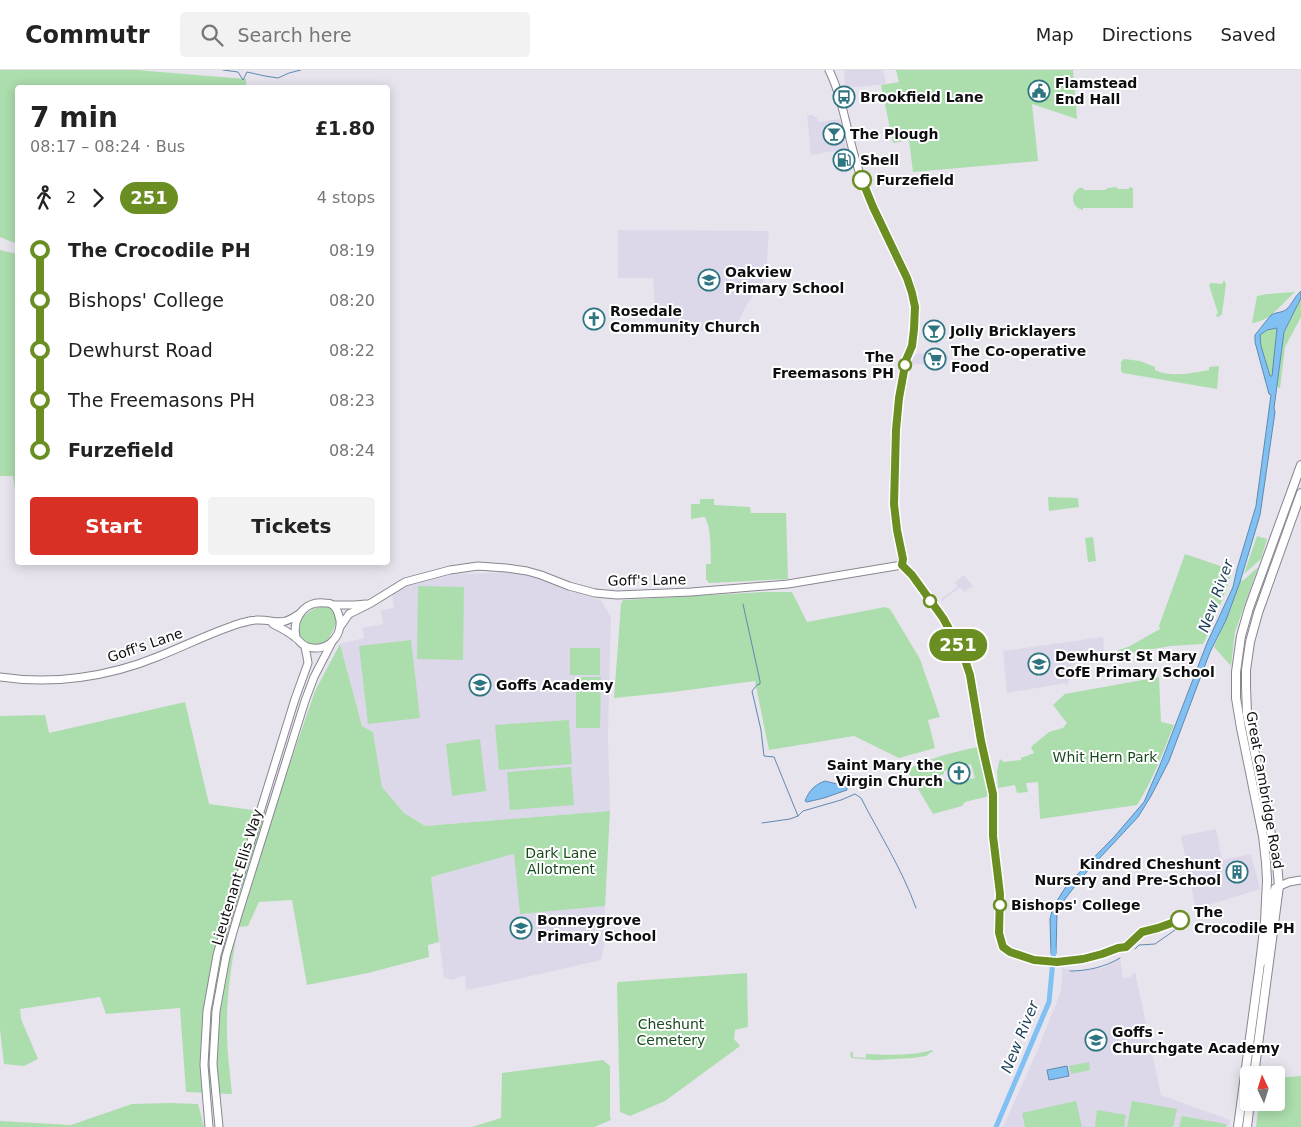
<!DOCTYPE html>
<html lang="en">
<head>
<meta charset="utf-8">
<style>
	:root { --surface:#fff; --page:#f2f2f2; --text:#222; --muted:#767676; --line:#e0e0e0; --accent:#d93025 }
	body { margin:0; font-family:"DejaVu Sans",sans-serif; background:var(--page); color:var(--text); height:100vh; display:flex; flex-direction:column; font-size:19px; white-space:nowrap }
	* { box-sizing:border-box; margin:0 }
	p { font-size:16px; color:var(--muted) }
	.icon { flex:none; width:28px; height:28px; fill:none; stroke:currentColor; stroke-width:2; stroke-linecap:round; stroke-linejoin:round }
	.map { position:relative; flex:1; overflow:hidden }
	.sheet { position:absolute; left:15px; top:15px; width:375px; height:480px; display:flex; flex-direction:column; background:var(--surface); border-radius:5px; box-shadow:0 2px 12px #0003 }
	.sheet>* { flex:none }
	.badge { padding:0 10px; border-radius:16px; font-size:18px; line-height:32px }
	.needle { width:32px; rotate:356deg }
	.fabs { position:absolute; left:1240px; top:996px; display:grid; gap:10px }
	.fabs a { display:grid; place-items:center; width:45px; height:45px; border-radius:5px; background:var(--surface); box-shadow:0 2px 12px #0003; font-size:25px }
	.map>.badge { position:absolute; translate:-50% -50%; box-shadow:0 0 0 2px #fff }
	.legs { display:flex; align-items:center; gap:8px; height:55px; padding:0 15px; font-size:16px }
	.legs p { margin-inline-start:auto }
	.overview { display:flex; align-items:center; justify-content:space-between; height:85px; padding:0 15px }
	h1 { font-size:28px; font-weight:700; line-height:38px }
	.cta { display:flex; gap:10px; margin-top:auto; padding:10px 15px }
	.cta a { flex:1; height:58px; border-radius:5px; background:var(--accent); color:#fff; font-size:20px; font-weight:700; line-height:58px; text-align:center }
	.cta a+a { background:var(--page); color:var(--text) }
	ul { padding:0 15px; list-style:none }
	li { display:flex; align-items:center; gap:18px; height:50px; font-size:19px }
	li i { display:grid; place-items:center; width:8px; height:100%; margin:0 6px; background:currentColor }
	li i::after { content:''; width:12px; height:12px; margin:-6px; border:4px solid; border-radius:50%; background:var(--surface) }
	li p { margin-inline-start:auto }
	li:first-child i { background:linear-gradient(#0000 50%,currentColor 0) }
	li:last-child i { background:linear-gradient(currentColor 50%,#0000 0) }
	header { display:flex; align-items:center; gap:30px; box-sizing:border-box; height:70px; padding:0 25px; background:var(--surface); border-bottom:1px solid var(--line) }
	header strong { font-size:24px }
	nav { display:flex; gap:28px; margin-inline-start:auto; font-size:18px }
	.search { width:350px; height:45px; background:var(--page); display:flex; align-items:center; gap:12px; box-sizing:border-box; padding:0 18px; border-radius:5px; color:var(--muted); font-size:19px }
	.map>svg:first-child { display:block }
	.built { fill:#dcd8e9 }
	.green { fill:#acddad; fill-rule:evenodd }
	.water { fill:#81c0f3; stroke:#5e8aaf; fill-rule:evenodd }
	.lines { fill:none; stroke-linecap:round; stroke-linejoin:round }
	.stream { stroke:#5e8aaf; stroke-width:1 }
	.canal { stroke:#81c0f3; stroke-width:5 }
	.major-casing { stroke:#898690; stroke-width:9 }
	.highway-casing { stroke:#898690; stroke-width:10 }
	.major { stroke:#fff; stroke-width:7 }
	.highway { stroke:#fff; stroke-width:8 }
	.line-1-casing { stroke:#fff; stroke-width:11 }
	.line-1 { stroke:#6b8e23; stroke-width:8 }
	.stop-1-dot { fill:#fff; stroke:#6b8e23; stroke-width:2.5 }
	.labels { text-anchor:middle; dominant-baseline:central; stroke-width:4; stroke-linejoin:round; paint-order:stroke }
	.poi-label { font-size:14px; font-weight:bold; fill:#0e0d10; stroke:#fff; text-anchor:start }
	.stop-label { font-size:14px; font-weight:bold; fill:#0e0d10; stroke:#fff; text-anchor:start }
	.street-label { font-size:14px; fill:#0e0d10; stroke:#fff }
	.park-label { font-size:14px; fill:#194b1e; stroke:#fff }
	.water-label { font-size:15px; font-style:italic; fill:#1b3e58; stroke:#fff }
</style>
</head>
<body>
<header>
<strong>Commutr</strong>
<div class="search"><svg class="icon" aria-label="search" viewBox="0 0 24 24"><circle cx="10" cy="10" r="6"/><path d="M15 15l6 6"/></svg>Search here</div>
<nav><a>Map</a><a>Directions</a><a>Saved</a></nav>
</header>
<div class="map">
<svg width="1301" height="1057" viewBox="0 0 1301 1057">
	<rect width="100%" height="100%" fill="#e7e4ee"/>
	<g class="built">
		<path d="M844,0H883L886,14L845,18Z"/>
		<path d="M807,45H813L814,47H817L818,52L840,49L846,79L811,85Z"/>
		<path d="M618,160L769,161L766,204L763,212L746,236L739,250L736,261L717,262L656,259L653,208H618Z"/>
		<path d="M929,249L941,251L939,276L933,272Z"/>
		<path d="M919,283L948,285L947,295L910,294L914,286Z"/>
		<path d="M503,500L526,503L566,520L601,530L611,547L608,664L610,741L425,756L404,743L382,717L373,662L362,656L340,574L364,568L362,558L383,554L381,540L394,538L392,524L407,516L455,504L497,503Z"/>
		<path d="M964,505L973,516L964,522L962,519L959,518L942,531L941,529L957,517V515L955,512Z"/>
		<path d="M1103,567L1104,582L1084,588L1076,593L1070,601L1069,610L1067,617L1066,613L1007,623L1003,581Z"/>
		<path d="M1216,759L1222,790L1251,784L1260,819L1196,839L1181,766Z"/>
		<path d="M515,784L520,843L605,836L604,876L601,890L483,917L466,920L465,905L451,910L444,907L431,807Z"/>
		<path d="M1120,888L1123,908L1130,907L1135,902L1161,1025L1230,1050L1229,1057H1003L1038,979L1055,936L1061,920L1062,907V898L1075,901L1103,898Z"/>
	</g>
	<g class="green">
		<path d="M0,0H136L246,9V17L18,18L17,174L0,167Z"/>
		<path d="M896,0H1073L1077,49L1032,34L1038,91L913,102L909,70L893,73L881,15L899,12Z"/>
		<path d="M1116,117L1118,119H1129V117L1133,118V138H1083V140C1075,138 1071,132 1074,123L1079,118H1083L1084,120H1105L1108,118Z"/>
		<path d="M0,180L17,184V432L13,406H0Z"/>
		<path d="M1224,210L1226,214L1222,244L1220,246L1217,247L1216,245L1218,243L1209,215L1211,213L1222,214Z"/>
		<path d="M1295,222C1282,233 1271,251 1252,253L1257,226L1267,224Z"/>
		<path d="M1301,228V247L1285,277L1280,318L1277,317L1284,262Z"/>
		<path d="M1277,258L1272,307L1270,306L1261,276L1260,265L1267,260Z"/>
		<path d="M1124,289L1140,291L1155,297V300C1170,308 1192,303 1209,300V297L1219,296L1217,319L1123,303L1121,301V292Z"/>
		<path d="M1048,427L1078,428L1079,437L1049,441Z"/>
		<path d="M700,429H714V435L750,437L751,443H786L788,509L709,513L706,509V494H711C710,480 712,460 705,447H703L691,449V434H700Z"/>
		<path d="M1257,466L1267,469L1261,489L1244,504Z"/>
		<path d="M1093,467L1096,491L1088,492L1085,468Z"/>
		<path d="M1185,484L1232,500L1225,523L1205,570L1203,574L1170,576L1098,589V588L1130,576L1160,559L1159,556Z"/>
		<path d="M1258,497L1235,562L1231,596L1214,577L1226,550L1240,512L1245,509Z"/>
		<path d="M418,516L464,517L463,590L417,589Z"/>
		<path d="M764,522H792L807,552L885,537L890,539L920,589L940,647L928,650L935,678L899,688L854,666L769,680L755,611L673,622L614,628L621,534L623,530Z"/>
		<path d="M322,536C341,539 338,554 330,566C328,569 326,573 322,574C318,575 314,575 310,575C287,561 302,541 322,536Z"/>
		<path d="M411,570L420,648L368,654L359,576Z"/>
		<path d="M340,574L362,656L373,662L382,717L404,743L425,756L610,741L605,836L520,844L514,784L431,807L439,872L428,875L429,887L368,903L307,915L292,830L259,832L248,856L238,857C232,891 226,927 227,962C227,982 230,1003 232,1024L186,1022L180,938L106,944L100,927L20,939L21,949L38,989L24,996L4,994L0,959V646L45,645L49,663L185,632L209,734L273,743L315,621Z"/>
		<rect x="570" y="578" width="30" height="27"/>
		<path d="M576,607H601L600,658H576Z"/>
		<path d="M1159,607L1161,652L1174,655C1163,682 1153,710 1137,735L1040,749L1038,712L1026,713L1028,722L1017,723L1015,715L998,718L997,701L1000,689L1004,692L1021,690V688L1034,683L1031,677L1049,662L1063,658L1067,653L1053,635L1065,624Z"/>
		<path d="M569,650L572,694L499,700L495,655Z"/>
		<path d="M480,669L486,721L452,726L446,674Z"/>
		<path d="M978,677L990,722L989,726L965,732L962,736L933,744L907,700C929,688 954,682 978,677ZM971,694L975,708L965,710L964,708L947,712L946,710L940,711L939,706L944,704V701Z"/>
		<path d="M571,697L574,735L510,740L507,702Z"/>
		<path d="M747,903L748,957L735,960L734,969L740,976L665,1031L630,1046L620,1042L617,915L618,912Z"/>
		<path d="M932,980L933,981L926,986L913,988L875,990L851,988L850,983L853,982V987L866,988V984C886,985 913,986 932,980Z"/>
		<path d="M603,990L610,996V1047L611,1050L594,1057H472L501,1048L502,1003Z"/>
		<path d="M1089,992L1090,1000L1071,1004L1069,996Z"/>
		<path d="M1301,1006V1057H1256L1259,1033L1276,1032V1008Z"/>
		<path d="M1076,1031L1082,1057H1025L1022,1043Z"/>
		<path d="M1132,1031L1177,1039L1173,1057H1127Z"/>
		<path d="M170,1033L198,1034L204,1057H0V1051L71,1055L132,1034Z"/>
		<path d="M1097,1040L1126,1045L1124,1057H1095Z"/>
		<path d="M1182,1046L1226,1054V1057H1179Z"/>
	</g>
	<g class="water">
		<path d="M1301,221V228L1284,262L1274,338L1275,342L1260,445L1240,512L1226,550L1210,582L1169,691L1151,726L1138,747L1082,807L1062,833L1057,842L1056,884H1051L1050,849L1053,837L1067,815L1114,767L1144,732L1160,695L1207,573L1233,517L1237,499L1256,436L1271,325L1269,324L1255,272V265L1271,245C1276,242 1282,243 1287,239C1292,234 1295,226 1301,221ZM1277,258L1272,306H1270L1261,276L1260,265L1267,260Z"/>
		<path d="M825,711L845,716L847,718V720L824,728L807,732L805,731C809,721 814,715 825,711Z"/>
		<path d="M1067,996L1069,1006L1049,1010L1047,1000Z"/>
	</g>
	<g class="lines">
		<g class="stream">
			<path d="M223,0L238,2L243,10L247,2L265,6L278,8L289,3L301,0"/>
			<path d="M743,534L760,611V614L757,615L752,621L761,660L764,686L774,687L798,746"/>
			<path d="M762,753L790,749L798,746L803,741L841,730L855,724L861,728C880,765 902,799 916,838"/>
			<path d="M1135,879L1139,875L1155,874L1175,860"/>
			<path d="M1070,901C1088,901 1105,897 1120,888"/>
		</g>
		<path class="canal" d="M996,1057L1049,932L1054,880"/>
		<g class="major-casing">
			<g id="major">
				<path d="M333,535H355L366,534"/>
				<path d="M273,554C281,558 289,562 296,568C300,571 302,576 308,577C329,583 346,563 338,543C337,540 334,535 331,534C330,533 325,533 324,533C315,532 309,534 303,540C295,548 294,558 296,568"/>
				<path d="M340,557L349,544L371,533L405,512L450,500L478,496L506,498L527,501L541,505L569,516L595,523L617,525L691,522L788,514L902,495C903,479 897,463 895,446C893,417 894,386 896,356C897,335 901,313 905,292C907,287 909,283 911,278C915,266 915,250 915,237C914,219 905,203 898,187C884,158 867,129 858,98C847,65 844,31 829,0"/>
				<path d="M0,607C52,615 108,607 157,587C185,576 212,562 241,553C246,552 251,550 256,550C276,549 279,558 299,544"/>
				<path d="M1275,818L1289,812L1301,810"/>
				<path d="M1262,892L1265,882L1273,822L1276,818L1279,816"/>
				<path d="M209,1057L204,995L207,941L217,885L229,842L295,629L308,593L307,587L305,577"/>
				<path d="M219,1057L213,994L216,941L226,886L238,845L305,631L314,607L331,574"/>
			</g>
		</g>
		<g class="highway-casing">
			<g id="highway">
				<path d="M1254,1005L1279,816L1277,794L1247,644L1246,616V600L1250,572L1258,543L1301,423"/>
				<path d="M1238,1057L1259,901L1265,852L1267,810L1266,792L1263,766L1241,658L1236,628V602L1241,566L1249,538L1301,395"/>
				<path d="M1247,1057L1250,1032"/>
			</g>
		</g>
		<use href="#major" class="major"/>
		<use href="#highway" class="highway"/>
	</g>
	<g class="lines">
		<g class="line-1-casing">
			<path id="line-1" d="M862,110L873,137L907,208L912,223L915,237L914,259L912,276L906,290L899,328L896,360L894,434L897,460L903,489L902,495L912,505L943,548L963,584L970,605L981,671L993,724V766L1000,824L999,863L1003,877L1010,882L1034,890L1057,892L1083,889L1102,884L1118,878L1126,877L1142,862L1158,858L1180,850"/>
		</g>
		<use href="#line-1" class="line-1"/>
	</g>
	<defs>
		<g id="civic-ring" transform="scale(1.125)"><circle r="9.5" fill="#fff" stroke="#2e7581" stroke-width="1.5"/><path d="M-.6-6.5H3V-4.5H.6V-3L4-1V1h2V6H-6V1h2V-1L-.6-3ZM-1.2 2.5V6h2.4V2.5Z" fill="#2e7581"/></g>
		<g id="bus-ring" transform="scale(1.125)"><circle r="9.5" fill="#fff" stroke="#2e7581" stroke-width="1.5"/><path d="M-5-6H5V4H4V6H2V4H-2V6H-4V4H-5ZM-3.5-4V0h7V-4ZM-3.5 1.2v1.5H-2V1.2ZM2 1.2v1.5H3.5V1.2Z" fill="#2e7581"/></g>
		<g id="bar-ring" transform="scale(1.125)"><circle r="9.5" fill="#fff" stroke="#2e7581" stroke-width="1.5"/><path d="M-6-5H6L.8 .8V4.5H3.5V6h-7V4.5H-.8V.8Z" fill="#2e7581"/></g>
		<g id="fuel-ring" transform="scale(1.125)"><circle r="9.5" fill="#fff" stroke="#2e7581" stroke-width="1.5"/><path d="M-5.5-6h7V0h2V4h1.3V-2.5L3-4.5l.8-.8L6-3V5H2.5V1h-1V6h-7ZM-4.2-4.7v3.2H.2V-4.7Z" fill="#2e7581"/></g>
		<g id="school-ring" transform="scale(1.125)"><circle r="9.5" fill="#fff" stroke="#2e7581" stroke-width="1.5"/><path d="M0-5L7-2L0 1L-7-2ZM-4 1L0 2.5L4 1V4Q0 6-4 4Z" fill="#2e7581"/></g>
		<g id="church-ring" transform="scale(1.125)"><circle r="9.5" fill="#fff" stroke="#2e7581" stroke-width="1.5"/><path d="M-1.2-6h2.4v3.5h3.3v2.4h-3.3V6h-2.4V-.1h-3.3v-2.4h3.3Z" fill="#2e7581"/></g>
		<g id="supermarket-ring" transform="scale(1.125)"><circle r="9.5" fill="#fff" stroke="#2e7581" stroke-width="1.5"/><path d="M-6-5.5h2.5l.6 2H6L4.5 2H-2.5L-4.4-4H-6ZM-1.5 3.2a1.3 1.3 0 1 0 .1 0ZM3 3.2a1.3 1.3 0 1 0 .1 0Z" fill="#2e7581"/></g>
		<g id="building-ring" transform="scale(1.125)"><circle r="9.5" fill="#fff" stroke="#2e7581" stroke-width="1.5"/><path d="M-4-6H4V6H1V3H-1V6H-4ZM-2.5-4.3h1.7v1.8h-1.7ZM.8-4.3h1.7v1.8H.8ZM-2.5-1h1.7V.8h-1.7ZM.8-1h1.7V.8H.8Z" fill="#2e7581"/></g>
	</defs>
	<g fill-rule="evenodd">
		<use href="#civic-ring" x="1039" y="21"/>
		<use href="#bus-ring" x="844" y="27"/>
		<use href="#bar-ring" x="834" y="64"/>
		<use href="#fuel-ring" x="844" y="90"/>
		<use href="#school-ring" x="709" y="210"/>
		<use href="#church-ring" x="594" y="249"/>
		<use href="#bar-ring" x="934" y="261"/>
		<use href="#supermarket-ring" x="935" y="289"/>
		<use href="#school-ring" x="1039" y="594"/>
		<use href="#school-ring" x="480" y="615"/>
		<use href="#church-ring" x="959" y="703"/>
		<use href="#building-ring" x="1237" y="802"/>
		<use href="#school-ring" x="521" y="858"/>
		<use href="#school-ring" x="1096" y="970"/>
	</g>
	<g class="stop-1-dot">
		<circle cx="862" cy="110" r="9"/>
		<circle cx="905" cy="295" r="6"/>
		<circle cx="930" cy="531" r="6"/>
		<circle cx="1000" cy="835" r="6"/>
		<circle cx="1180" cy="850" r="9"/>
	</g>
	<g class="labels">
		<g class="poi-label">
			<text x="1055" y="13">Flamstead<tspan x="1055" dy="16">End Hall</tspan></text>
			<text x="860" y="27">Brookfield Lane</text>
			<text x="850" y="64">The Plough</text>
			<text x="860" y="90">Shell</text>
			<text x="725" y="202">Oakview<tspan x="725" dy="16">Primary School</tspan></text>
			<text x="610" y="241">Rosedale<tspan x="610" dy="16">Community Church</tspan></text>
			<text x="950" y="261">Jolly Bricklayers</text>
			<text x="951" y="281">The Co-operative<tspan x="951" dy="16">Food</tspan></text>
			<text x="1055" y="586">Dewhurst St Mary<tspan x="1055" dy="16">CofE Primary School</tspan></text>
			<text x="496" y="615">Goffs Academy</text>
			<text x="943" y="695" text-anchor="end">Saint Mary the<tspan x="943" dy="16">Virgin Church</tspan></text>
			<text x="1221" y="794" text-anchor="end">Kindred Cheshunt<tspan x="1221" dy="16">Nursery and Pre-School</tspan></text>
			<text x="537" y="850">Bonneygrove<tspan x="537" dy="16">Primary School</tspan></text>
			<text x="1112" y="962">Goffs -<tspan x="1112" dy="16">Churchgate Academy</tspan></text>
		</g>
		<g class="stop-label">
			<text x="876" y="110">Furzefield</text>
			<text x="894" y="287" text-anchor="end">The<tspan x="894" dy="16">Freemasons PH</tspan></text>
			<text x="1011" y="835">Bishops' College</text>
			<text x="1194" y="842">The<tspan x="1194" dy="16">Crocodile PH</tspan></text>
		</g>
		<g class="street-label">
			<text transform="translate(647 510) rotate(-1)">Goff's Lane</text>
			<text transform="translate(145 575) rotate(-19)">Goff's Lane</text>
			<text transform="translate(1265 720) rotate(80)">Great Cambridge Road</text>
			<text transform="translate(237 807) rotate(-73)">Lieutenant Ellis Way</text>
		</g>
		<g class="park-label">
			<text x="1105" y="687">Whit Hern Park</text>
			<text x="561" y="783">Dark Lane<tspan x="561" dy="16">Allotment</tspan></text>
			<text x="671" y="954">Cheshunt<tspan x="671" dy="16">Cemetery</tspan></text>
		</g>
		<g class="water-label">
			<text transform="translate(1216 526) rotate(-70)">New River</text>
			<text transform="translate(1020 967) rotate(-68)">New River</text>
		</g>
	</g>
</svg>
<div class="fabs">
<a><svg class="needle" viewBox="-14 -14 28 28"><path d="M0-13l5 13h-10z" fill="#e53935"/><path d="M0 13l5-13h-10z" fill="#767676"/></svg></a>
</div>
<b class="badge" style="left:958px;top:575px;background:#6b8e23;color:#fff">251</b>
<section class="sheet">
<div class="overview"><div><h1>7 min</h1><p>08:17 – 08:24 · Bus</p></div><b>£1.80</b></div>
<div class="legs"><svg class="icon" aria-label="walk" viewBox="0 0 24 24"><circle cx="13" cy="4" r="2"/><path d="M13 8l-2 6 4 7M11 14l-3 7M7 12l3-4h3l4 4"/></svg>2<svg class="icon" aria-label="forward" viewBox="0 0 24 24"><path d="M9 5l7 7-7 7"/></svg><b class="badge" style="background:#6b8e23;color:#fff">251</b><p>4 stops</p></div>
<ul>
<li><i style="color:#6b8e23"></i><b>The Crocodile PH</b><p>08:19</p></li>
<li><i style="color:#6b8e23"></i><span>Bishops' College</span><p>08:20</p></li>
<li><i style="color:#6b8e23"></i><span>Dewhurst Road</span><p>08:22</p></li>
<li><i style="color:#6b8e23"></i><span>The Freemasons PH</span><p>08:23</p></li>
<li><i style="color:#6b8e23"></i><b>Furzefield</b><p>08:24</p></li>
</ul>
<div class="cta"><a>Start</a><a>Tickets</a></div>
</section>
</div>
</body>
</html>
